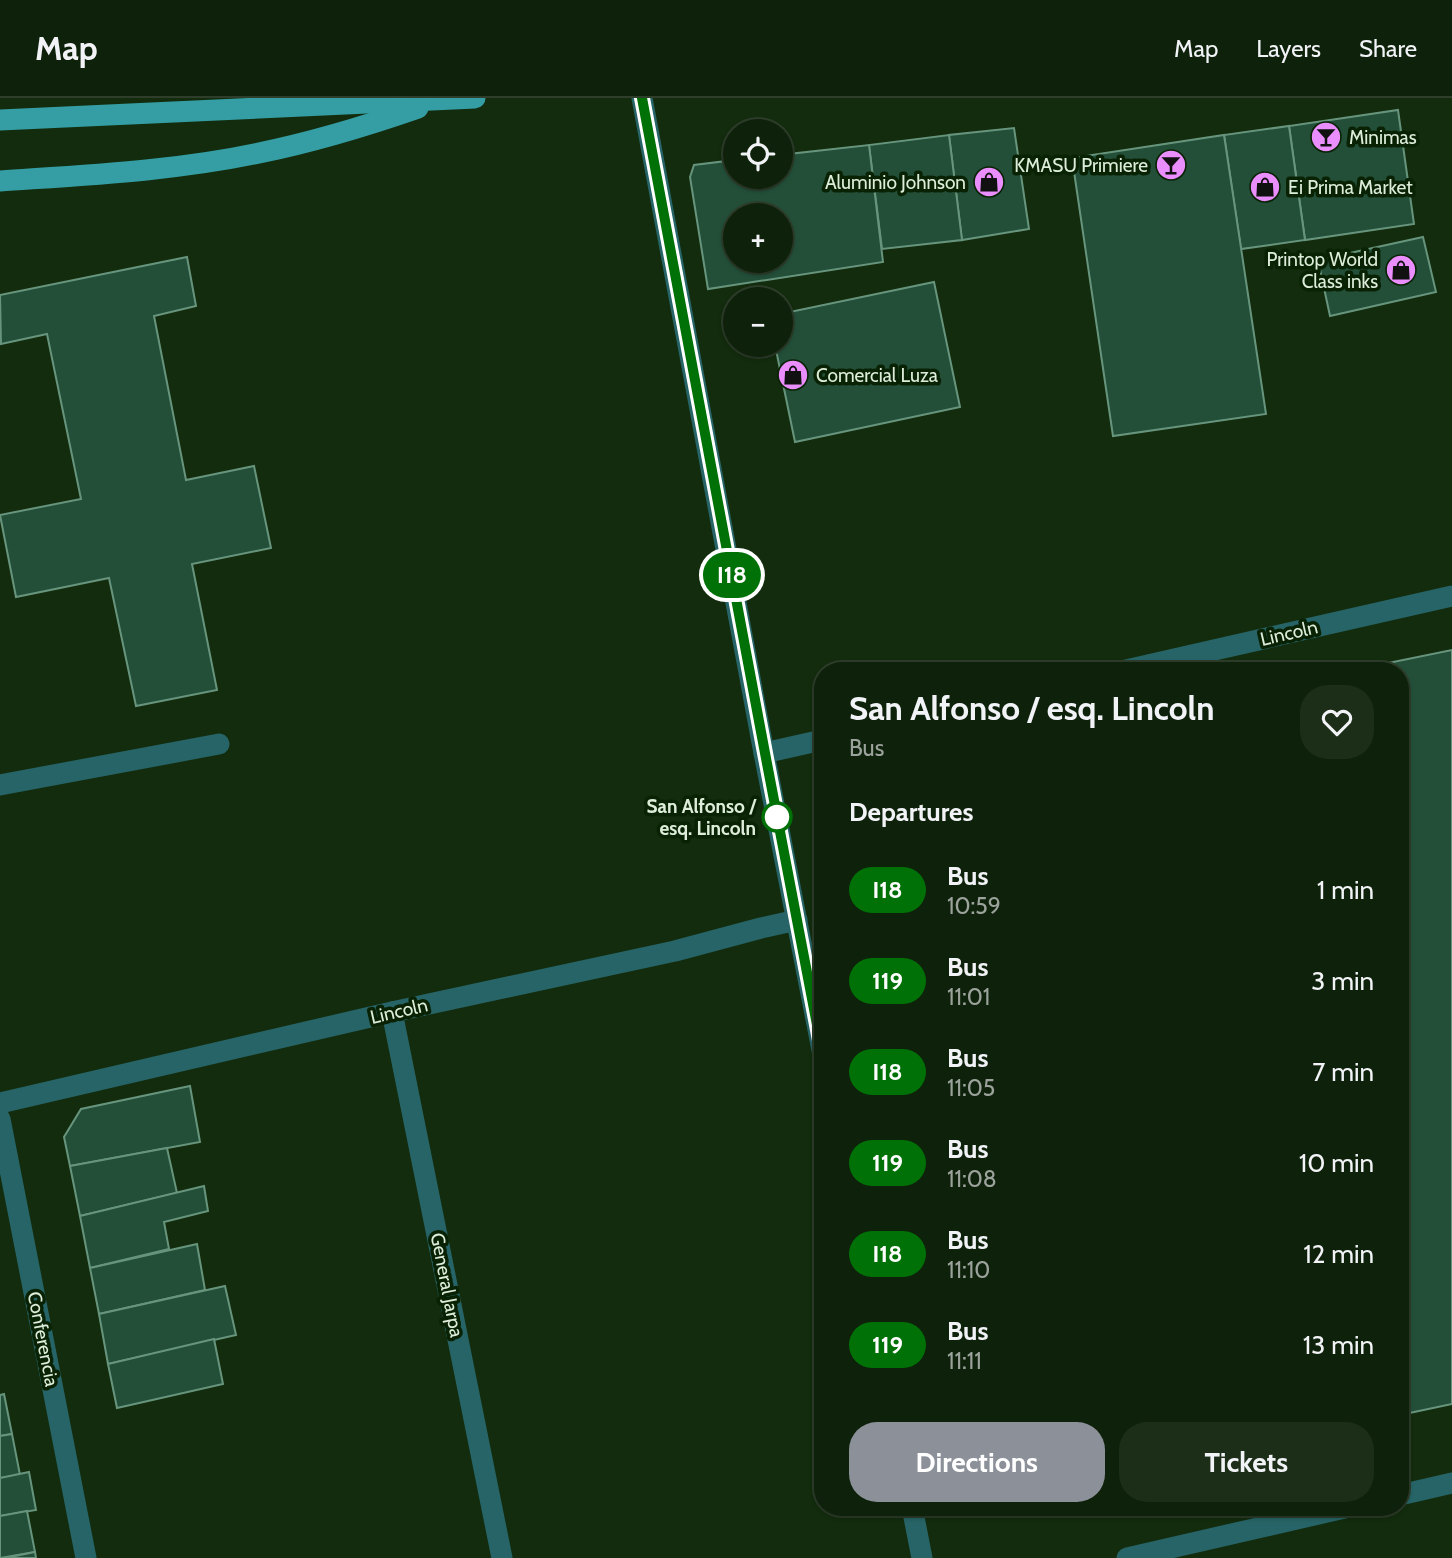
<!DOCTYPE html>
<html lang="en">
<head>
<meta charset="utf-8">
<style>
	:root { --surface:#0e210a; --page:#1c2e18; --text:#f1f3f6; --muted:#9ba39c; --line:#2e3e2b; --accent:#8c9099 }
	body { margin:0; font-family:Cabin,sans-serif; background:var(--page); color:var(--text); height:100vh; display:flex; flex-direction:column; font-size:26px; white-space:nowrap }
	* { box-sizing:border-box; margin:0 }
	p { font-size:23px; color:var(--muted) }
	.icon { flex:none; width:38px; height:38px; fill:none; stroke:currentColor; stroke-width:2; stroke-linecap:round; stroke-linejoin:round }
	.map { position:relative; flex:1; overflow:hidden }
	.details { position:absolute; left:814px; top:564px; width:595px; height:854px; display:flex; flex-direction:column; background:var(--surface); border-radius:28px; box-shadow:0 2px 5px #0004,0 0 0 2px var(--line) }
	.details>* { flex:none }
	.badge { padding:0 14px; border-radius:23px; font-size:24px; line-height:46px }
	.fabs { position:absolute; left:723px; top:21px; display:grid; gap:14px }
	.fabs a { display:grid; place-items:center; width:70px; height:70px; border-radius:50%; background:var(--surface); box-shadow:0 2px 5px #0004,0 0 0 2px var(--line); font-size:35px }
	.map>.badge { position:absolute; translate:-50% -50%; box-shadow:0 0 0 4px #fff }
	h2 { padding:0 35px; font-size:26px; line-height:63px }
	.round { display:grid; place-items:center; flex:none; width:74px; height:74px; border-radius:28px; background:var(--page) }
	.headline { display:flex; align-items:center; justify-content:space-between; height:119px; padding:0 35px }
	h1 { font-size:33px; font-weight:700; line-height:52px }
	.cta { display:flex; gap:14px; margin-top:auto; padding:14px 35px }
	.cta a { flex:1; height:80px; border-radius:28px; background:var(--accent); color:#fff; font-size:28px; font-weight:700; line-height:80px; text-align:center }
	.cta a+a { background:var(--page); color:var(--text) }
	ul { padding:0; list-style:none }
	li { display:flex; align-items:center; gap:21px; height:91px; padding:0 35px }
	li div { flex:1 }
	li b { display:block; font-size:26px }
	li em { font-style:normal }
	li .badge { min-width:77px; font-weight:700; text-align:center }
	header { display:flex; align-items:center; gap:42px; box-sizing:border-box; height:98px; padding:0 35px; background:var(--surface); border-bottom:2px solid var(--line) }
	header strong { font-size:33px }
	nav { display:flex; gap:38px; margin-inline-start:auto; font-size:24px }
	.map>svg:first-child { display:block }
	.building { fill:#234f39; stroke:#67947c; stroke-width:2; fill-rule:evenodd }
	.lines { fill:none; stroke-linecap:round; stroke-linejoin:round }
	.minor { stroke:#276467; stroke-width:21 }
	.major { stroke:#349ea4; stroke-width:21 }
	.line-casing { stroke:#fff; stroke-width:16 }
	.line { stroke:#007106; stroke-width:10 }
	.stop-dot { fill:#fff; stroke:#007106; stroke-width:3.5 }
	.labels { text-anchor:middle; dominant-baseline:central; stroke-width:7; stroke-linejoin:round; paint-order:stroke }
	.poi-label { font-size:19px; fill:#ddedda; stroke:#092204; text-anchor:start }
	.street-label { font-size:19px; fill:#ddedda; stroke:#092204 }
	.stop-label { font-size:19px; font-weight:bold; fill:#ddedda; stroke:#092204; text-anchor:end }
</style>
</head>
<body>
<header>
<strong>Map</strong>
<nav><a>Map</a><a>Layers</a><a>Share</a></nav>
</header>
<div class="map">
<svg width="1452" height="1460" viewBox="0 0 1452 1460">
	<rect width="100%" height="100%" fill="#132c0d"/>
	<g class="building">
		<path d="M1398,12L1414,126L1305,142L1289,28Z"/>
		<path d="M1289,28L1305,142L1241,151L1224,37Z"/>
		<path d="M1014,30L1029,131L962,142L949,37Z"/>
		<path d="M949,37L962,142L882,151L869,47Z"/>
		<path d="M1224,37L1266,316L1113,338L1072,60Z"/>
		<path d="M869,47L883,164L708,191L690,79L694,67L735,62V79H780V57ZM735,117H780V163H735Z"/>
		<path d="M1423,139L1436,194L1330,218L1318,162Z"/>
		<path d="M187,159L196,208L154,218L186,382L254,368L271,450L192,466L217,592L136,608L109,480L16,499L0,417L81,401L47,236L1,246L0,197Z"/>
		<path d="M934,184L960,309L795,344L775,247H780V216Z"/>
		<path d="M1452,552V1306L1400,1317V572H1354Z"/>
		<path d="M190,988L200,1044L70,1068L64,1039L81,1011Z"/>
		<path d="M167,1050L177,1095L80,1118L70,1068Z"/>
		<path d="M204,1088L208,1113L164,1124L169,1151L90,1170L80,1118Z"/>
		<path d="M197,1146L205,1192L99,1216L90,1170Z"/>
		<path d="M225,1188L236,1237L108,1266L99,1216Z"/>
		<path d="M214,1241L223,1286L117,1310L108,1266Z"/>
		<path d="M4,1296L12,1336L0,1338V1297Z"/>
		<path d="M12,1336L20,1377L0,1380V1338Z"/>
		<path d="M29,1374L36,1412L0,1418V1380Z"/>
		<path d="M27,1413L35,1454L0,1460V1418Z"/>
		<path d="M35,1454L36,1460H5Z"/>
	</g>
	<g class="lines">
		<g class="minor">
			<path d="M642,0L764,655L822,952"/>
			<path d="M1126,572L1452,498"/>
			<path d="M764,655L822,642"/>
			<path d="M0,687L219,646"/>
			<path d="M392,914L502,1460"/>
			<path d="M0,1005L392,914L675,853L761,830L797,822"/>
			<path d="M0,1021L86,1460"/>
			<path d="M1400,1397L1452,1385"/>
			<path d="M912,1409L922,1460"/>
			<path d="M1127,1460L1349,1409"/>
		</g>
		<g class="major">
			<path d="M0,22L475,0"/>
			<path d="M0,83C87,77 174,73 259,55C313,44 366,28 418,10"/>
		</g>
	</g>
	<g class="lines">
		<g class="line-casing">
			<path id="line" d="M642,0L765,655L822,953"/>
		</g>
		<use href="#line" class="line"/>
	</g>
	<defs>
		<g id="bar-disc" transform="scale(1.575)"><circle r="9.5" fill="#ea8dfd" stroke="#092204"/><path d="M-6-5H6L.8 .8V4.5H3.5V6h-7V4.5H-.8V.8Z" fill="#111"/></g>
		<g id="shop-disc" transform="scale(1.575)"><circle r="9.5" fill="#ea8dfd" stroke="#092204"/><path d="M-5-2.5h2.3a2.7 3.5 0 0 1 5.4 0H5L5.5 6h-11ZM-1.5-2.5h3a1.5 2.3 0 0 0-3 0Z" fill="#111"/></g>
	</defs>
	<g fill-rule="evenodd">
		<use href="#bar-disc" x="1326" y="39"/>
		<use href="#bar-disc" x="1171" y="67"/>
		<use href="#shop-disc" x="989" y="84"/>
		<use href="#shop-disc" x="1265" y="89"/>
		<use href="#shop-disc" x="1401" y="172"/>
		<use href="#shop-disc" x="793" y="277"/>
	</g>
	<circle class="stop-dot" cx="777" cy="719" r="14"/>
	<g class="labels">
		<g class="poi-label">
			<text x="1349" y="39">Minimas</text>
			<text x="1148" y="67" text-anchor="end">KMASU Primiere</text>
			<text x="966" y="84" text-anchor="end">Aluminio Johnson</text>
			<text x="1288" y="89">Ei Prima Market</text>
			<text x="1378" y="161" text-anchor="end">Printop World<tspan x="1378" dy="22">Class inks</tspan></text>
			<text x="816" y="277">Comercial Luza</text>
		</g>
		<g class="street-label">
			<text transform="translate(1289 535) rotate(-13)">Lincoln</text>
			<text transform="translate(399 913) rotate(-13)">Lincoln</text>
			<text transform="translate(447 1187) rotate(79)">General Jarpa</text>
			<text transform="translate(43 1241) rotate(79)">Conferencia</text>
		</g>
		<g class="stop-label">
			<text x="756" y="708">San Alfonso /<tspan x="756" dy="22">esq. Lincoln</tspan></text>
		</g>
	</g>
</svg>
<div class="fabs">
<a><svg class="icon" aria-label="locate" viewBox="0 0 24 24"><circle cx="12" cy="12" r="6"/><path d="M12 2v4M12 18v4M2 12h4M18 12h4"/></svg></a>
<a>+</a>
<a>−</a>
</div>
<b class="badge" style="left:732px;top:477px;background:#007106;color:#fff">I18</b>
<section class="details">
<div class="headline"><div><h1>San Alfonso / esq. Lincoln</h1><p>Bus</p></div><a class="round"><svg class="icon" aria-label="heart" viewBox="0 0 24 24"><path d="M12 20l-8-8c-3-5 5-10 8-4 3-6 11-1 8 4z"/></svg></a></div>
<h2>Departures</h2>
<ul>
<li><span class="badge" style="background:#007106;color:#fff">I18</span><div><b>Bus</b><p>10:59</p></div><em>1 min</em></li>
<li><span class="badge" style="background:#007106;color:#fff">119</span><div><b>Bus</b><p>11:01</p></div><em>3 min</em></li>
<li><span class="badge" style="background:#007106;color:#fff">I18</span><div><b>Bus</b><p>11:05</p></div><em>7 min</em></li>
<li><span class="badge" style="background:#007106;color:#fff">119</span><div><b>Bus</b><p>11:08</p></div><em>10 min</em></li>
<li><span class="badge" style="background:#007106;color:#fff">I18</span><div><b>Bus</b><p>11:10</p></div><em>12 min</em></li>
<li><span class="badge" style="background:#007106;color:#fff">119</span><div><b>Bus</b><p>11:11</p></div><em>13 min</em></li>
</ul>
<div class="cta"><a>Directions</a><a>Tickets</a></div>
</section>
</div>
</body>
</html>
